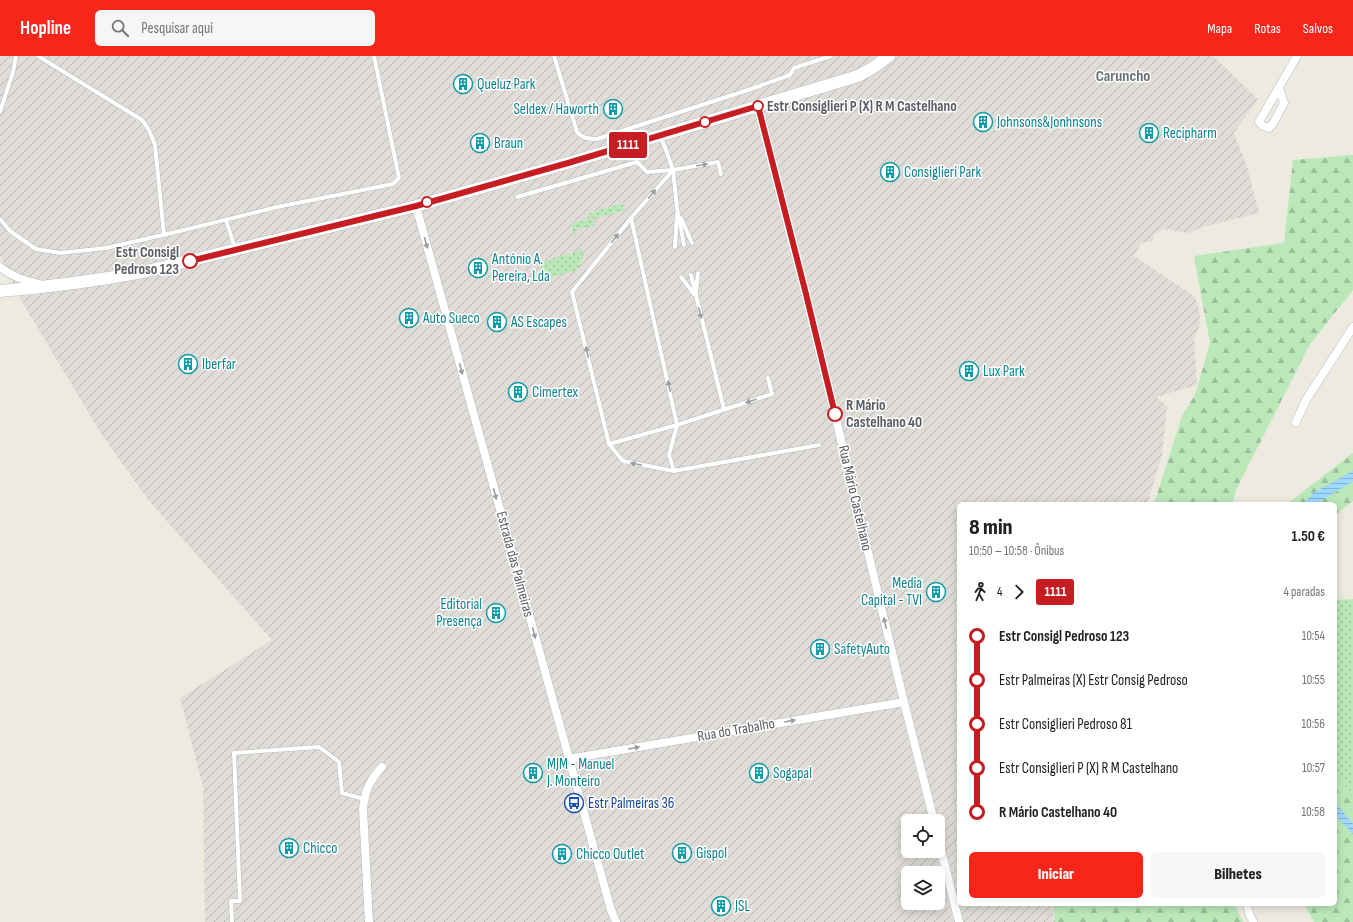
<!DOCTYPE html>
<html lang="pt">
<head>
<meta charset="utf-8">
<style>
	:root { --surface:#fff; --page:#f6f6f6; --text:#202124; --muted:#757577; --accent:#f8251b }
	body { margin:0; font-family:"Sofia Sans Condensed",sans-serif; background:var(--page); color:var(--text); height:100vh; display:flex; flex-direction:column; font-size:15px; white-space:nowrap }
	* { box-sizing:border-box; margin:0 }
	p { font-size:13px; color:var(--muted) }
	.icon { flex:none; width:22px; height:22px; fill:none; stroke:currentColor; stroke-width:2; stroke-linecap:round; stroke-linejoin:round }
	.map { position:relative; flex:1; overflow:hidden }
	.sheet { position:absolute; left:957px; top:446px; width:380px; height:404px; display:flex; flex-direction:column; background:var(--surface); border-radius:6px; box-shadow:0 2px 10px #0003 }
	.sheet>* { flex:none }
	.badge { padding:0 8px; border-radius:3px; font-size:14px; line-height:26px }
	.tools { position:absolute; left:901px; top:758px; display:grid; gap:8px }
	.tools a { display:grid; place-items:center; width:44px; height:44px; border-radius:6px; background:var(--surface); box-shadow:0 2px 10px #0003; font-size:20px }
	.map>.badge { position:absolute; translate:-50% -50%; box-shadow:0 0 0 2px #fff }
	.legs { display:flex; align-items:center; gap:6px; height:44px; padding:0 12px; font-size:13px }
	.legs p { margin-inline-start:auto }
	.summary { display:flex; align-items:center; justify-content:space-between; height:68px; padding:0 12px }
	h1 { font-size:22px; font-weight:800; line-height:30px }
	.primary-button { display:flex; gap:8px; margin-top:auto; padding:8px 12px }
	.primary-button a { flex:1; height:46px; border-radius:6px; background:var(--accent); color:#fff; font-size:16px; font-weight:800; line-height:46px; text-align:center }
	.primary-button a+a { background:var(--page); color:var(--text) }
	ul { padding:0 12px; list-style:none }
	li { display:flex; align-items:center; gap:14px; height:44px; font-size:15px }
	li i { display:grid; place-items:center; width:6px; height:100%; margin:0 5px; background:currentColor }
	li i::after { content:''; width:10px; height:10px; margin:-5px; border:3px solid; border-radius:50%; background:var(--surface) }
	li p { margin-inline-start:auto }
	li:first-child i { background:linear-gradient(#0000 50%,currentColor 0) }
	li:last-child i { background:linear-gradient(currentColor 50%,#0000 0) }
	header { display:flex; align-items:center; gap:24px; box-sizing:border-box; height:56px; padding:0 20px; background:var(--accent); color:#fff }
	header strong { font-size:19px }
	nav { display:flex; gap:22px; margin-inline-start:auto; font-size:14px }
	.search { width:280px; height:36px; background:var(--page); display:flex; align-items:center; gap:10px; box-sizing:border-box; padding:0 14px; border-radius:6px; color:var(--muted); font-size:15px }
	.map>svg:first-child { display:block }
	.industrial { fill:url(#industrial-furrows); fill-rule:evenodd }
	.grass { fill:url(#grass-dots) }
	.forest { fill:url(#forest-firs) }
	.water { fill:url(#water-rules) }
	.lines { fill:none; stroke-linecap:round; stroke-linejoin:round }
	.lane-casing { stroke:#b6b9be; stroke-width:5 }
	.street-casing { stroke:#b6b9be; stroke-width:9 }
	.secondary-casing { stroke:#b6bac0; stroke-width:13 }
	.lane { stroke:#fff; stroke-width:4 }
	.street { stroke:#fff; stroke-width:8 }
	.secondary { stroke:#fff; stroke-width:12 }
	.oneway { fill:#9b9ea1 }
	.line-1-casing { stroke:#fff; stroke-width:9 }
	.line-1 { stroke:#c61d23; stroke-width:6 }
	.stop-1-dot { fill:#fff; stroke:#c61d23; stroke-width:2 }
	.labels { text-anchor:middle; dominant-baseline:central; stroke-width:3; stroke-linejoin:round; paint-order:stroke }
	.culture-label { font-size:15px; fill:#0d838f; stroke:#fff; text-anchor:start }
	.stop-label { font-size:15px; font-weight:bold; fill:#595d62; stroke:#fff; text-anchor:start }
	.street-label { font-size:15px; fill:#595d62; stroke:#fff }
	.transit-label { font-size:15px; fill:#164399; stroke:#fff; text-anchor:start }
	.neighbourhood-label { font-size:16px; font-weight:bold; fill:#696f74; stroke:#fff }
</style>
</head>
<body>
<header>
<strong>Hopline</strong>
<div class="search"><svg class="icon" aria-label="search" viewBox="0 0 24 24"><circle cx="10" cy="10" r="6"/><path d="M15 15l6 6"/></svg>Pesquisar aqui</div>
<nav><a>Mapa</a><a>Rotas</a><a>Salvos</a></nav>
</header>
<div class="map">
<svg width="1353" height="866" viewBox="0 0 1353 866">
	<defs>
		<pattern id="industrial-furrows" width="10" height="10" patternUnits="userSpaceOnUse"><rect width="10" height="10" fill="#e0ddd8"/><path d="M-1 1l2-2M0 10L10 0M9 11l2-2" fill="none" stroke="#b9b6b3"/></pattern>
		<pattern id="grass-dots" width="8" height="8" patternUnits="userSpaceOnUse"><rect width="8" height="8" fill="#bbe8b9"/><path d="M2 2h.1M6 6h.1" fill="none" stroke="#9bbf9a" stroke-width="1.8" stroke-linecap="round"/></pattern>
		<pattern id="forest-firs" width="22" height="20" patternUnits="userSpaceOnUse"><rect width="22" height="20" fill="#bbe8b9"/><path d="M5 1l3.5 6h-7zM16 11l3.5 6h-7z" fill="#9bbf9a"/></pattern>
		<pattern id="water-rules" width="6" height="5" patternUnits="userSpaceOnUse"><rect width="6" height="5" fill="#9ed8ff"/><path d="M0 2.5h6" fill="none" stroke="#84b2d2"/></pattern>
	</defs>
	<rect width="100%" height="100%" fill="#edeae0"/>
	<path class="industrial" d="M0,0H1213L1258,43L1234,77L1247,111L1259,157L1202,171L1189,177L1163,173L1153,179L1154,185L1141,187L1134,200L1195,241L1200,256L1199,272L1194,283L1197,329L1156,341L1167,350L1162,399L1147,448H959V848H1051L1055,866H205L203,731L180,642L272,584L149,445L102,379L21,244L0,200ZM908,765H938V795H908ZM908,817H938V847H908Z"/>
	<g class="grass">
		<path d="M623,147L625,154L593,163L595,169L575,174L577,180L575,181L571,168L590,162L589,157Z"/>
		<path d="M578,192H582L583,202L577,214L543,224L538,207L579,195Z"/>
		<path d="M1353,543V738L1335,718V544Z"/>
	</g>
	<g class="forest">
		<path d="M1353,99V234L1310,288L1236,434L1233,448H1154L1182,360L1195,339L1210,287L1194,200L1284,187L1293,104Z"/>
		<path d="M1353,397V445L1335,459V448H1287Z"/>
		<path d="M1335,718L1353,738V866H1314L1304,848H1335Z"/>
		<path d="M1053,848H1234L1243,866H1055Z"/>
	</g>
	<g class="water">
		<path d="M1353,415V425L1316,448H1303L1313,437Z"/>
		<path d="M1335,746L1353,768V778L1335,759Z"/>
	</g>
	<g class="lines">
		<g class="lane-casing">
			<g id="lane">
				<path d="M38,0L142,64L149,74L155,89L164,179"/>
				<path d="M554,0L577,76C582,82 588,83 597,83L748,34L790,19L794,12L831,0"/>
				<path d="M0,56L13,16L16,0"/>
				<path d="M661,82L666,94L673,114L677,152L684,189"/>
				<path d="M673,114L631,162L572,236L609,388L623,405L674,415L819,389"/>
				<path d="M517,141L637,106L647,116L673,114L718,106L721,118"/>
				<path d="M631,162L677,369L669,399L674,415"/>
				<path d="M681,162L692,187"/>
				<path d="M0,163L10,175L36,193L60,197L106,192L180,175L277,151L393,128L399,122L374,0"/>
				<path d="M226,164L235,192"/>
				<path d="M675,191L677,158"/>
				<path d="M691,219L724,353"/>
				<path d="M681,221L694,238"/>
				<path d="M696,236L698,217"/>
				<path d="M609,388L677,369L772,338L768,322"/>
				<path d="M232,866L231,845H240L234,697L319,691L339,706L342,737L364,743"/>
			</g>
		</g>
		<g class="street-casing">
			<g id="street">
				<path d="M1279,32L1284,47L1274,66L1269,72L1263,70L1259,66L1297,0"/>
				<path d="M758,50L806,238L904,646L934,765"/>
				<path d="M416,150L611,854L616,866"/>
				<path d="M0,211C12,221 25,225 39,228"/>
				<path d="M1296,366L1306,344L1353,271"/>
				<path d="M568,703L904,646"/>
				<path d="M938,782L959,866"/>
				<path d="M1247,848L1249,857L1253,866"/>
				<path d="M369,866L363,753C365,735 369,725 382,711"/>
			</g>
		</g>
		<g class="secondary-casing">
			<path id="secondary" d="M0,235C48,231 95,225 143,216L416,150L568,107L858,20L874,11L889,0"/>
		</g>
		<use href="#lane" class="lane"/>
		<use href="#street" class="street"/>
		<use href="#secondary" class="secondary"/>
	</g>
	<defs><path id="oneway-solid" d="M-6-.8H1V-3.2L6.5 0L1 3.2V.8H-6Z"/></defs>
	<g class="oneway">
		<use href="#oneway-solid" transform="translate(702 109) rotate(-10)"/>
		<use href="#oneway-solid" transform="translate(652 138) rotate(-49)"/>
		<use href="#oneway-solid" transform="translate(615 182) rotate(-51)"/>
		<use href="#oneway-solid" transform="translate(426 187) rotate(75)"/>
		<use href="#oneway-solid" transform="translate(700 257) rotate(76)"/>
		<use href="#oneway-solid" transform="translate(587 296) rotate(-103)"/>
		<use href="#oneway-solid" transform="translate(461 313) rotate(75)"/>
		<use href="#oneway-solid" transform="translate(669 330) rotate(-103)"/>
		<use href="#oneway-solid" transform="translate(751 345) rotate(163)"/>
		<use href="#oneway-solid" transform="translate(636 408) rotate(-168)"/>
		<use href="#oneway-solid" transform="translate(495 438) rotate(75)"/>
		<use href="#oneway-solid" transform="translate(885 567) rotate(-103)"/>
		<use href="#oneway-solid" transform="translate(534 577) rotate(75)"/>
		<use href="#oneway-solid" transform="translate(790 665) rotate(-10)"/>
		<use href="#oneway-solid" transform="translate(634 692) rotate(-10)"/>
	</g>
	<g class="lines">
		<g class="line-1-casing">
			<path id="line-1" d="M190,205L416,150L568,107L758,50L806,238L835,358"/>
		</g>
		<use href="#line-1" class="line-1"/>
	</g>
	<defs>
		<g id="building-ring" transform="scale(1)"><circle r="9.5" fill="#fff" stroke="#0f9aa8" stroke-width="1.5"/><path d="M-4-6H4V6H1V3H-1V6H-4ZM-2.5-4.3h1.7v1.8h-1.7ZM.8-4.3h1.7v1.8H.8ZM-2.5-1h1.7V.8h-1.7ZM.8-1h1.7V.8H.8Z" fill="#0f9aa8"/></g>
		<g id="bus-ring" transform="scale(1)"><circle r="9.5" fill="#fff" stroke="#1a4fb4" stroke-width="1.5"/><path d="M-5-6H5V4H4V6H2V4H-2V6H-4V4H-5ZM-3.5-4V0h7V-4ZM-3.5 1.2v1.5H-2V1.2ZM2 1.2v1.5H3.5V1.2Z" fill="#1a4fb4"/></g>
	</defs>
	<g fill-rule="evenodd">
		<use href="#building-ring" x="463" y="28"/>
		<use href="#building-ring" x="613" y="53"/>
		<use href="#building-ring" x="983" y="66"/>
		<use href="#building-ring" x="1149" y="77"/>
		<use href="#building-ring" x="480" y="87"/>
		<use href="#building-ring" x="890" y="116"/>
		<use href="#building-ring" x="478" y="212"/>
		<use href="#building-ring" x="409" y="262"/>
		<use href="#building-ring" x="497" y="266"/>
		<use href="#building-ring" x="188" y="308"/>
		<use href="#building-ring" x="969" y="315"/>
		<use href="#building-ring" x="518" y="336"/>
		<use href="#building-ring" x="936" y="536"/>
		<use href="#building-ring" x="496" y="557"/>
		<use href="#building-ring" x="820" y="593"/>
		<use href="#building-ring" x="533" y="717"/>
		<use href="#building-ring" x="759" y="717"/>
		<use href="#bus-ring" x="574" y="747"/>
		<use href="#building-ring" x="289" y="792"/>
		<use href="#building-ring" x="682" y="797"/>
		<use href="#building-ring" x="562" y="798"/>
		<use href="#building-ring" x="721" y="850"/>
	</g>
	<g class="stop-1-dot">
		<circle cx="758" cy="50" r="5"/>
		<circle cx="705" cy="66" r="5"/>
		<circle cx="427" cy="146" r="5"/>
		<circle cx="190" cy="205" r="7"/>
		<circle cx="835" cy="358" r="7"/>
	</g>
	<g class="labels">
		<g class="culture-label">
			<text x="477" y="28">Queluz Park</text>
			<text x="599" y="53" text-anchor="end">Seldex / Haworth</text>
			<text x="997" y="66">Johnsons&amp;Jonhnsons</text>
			<text x="1163" y="77">Recipharm</text>
			<text x="494" y="87">Braun</text>
			<text x="904" y="116">Consiglieri Park</text>
			<text x="492" y="203">António A.<tspan x="492" dy="17">Pereira, Lda</tspan></text>
			<text x="423" y="262">Auto Sueco</text>
			<text x="511" y="266">AS Escapes</text>
			<text x="202" y="308">Iberfar</text>
			<text x="983" y="315">Lux Park</text>
			<text x="532" y="336">Cimertex</text>
			<text x="922" y="527" text-anchor="end">Media<tspan x="922" dy="17">Capital - TVI</tspan></text>
			<text x="482" y="548" text-anchor="end">Editorial<tspan x="482" dy="17">Presença</tspan></text>
			<text x="834" y="593">SafetyAuto</text>
			<text x="547" y="708">MJM - Manuel<tspan x="547" dy="17">J. Monteiro</tspan></text>
			<text x="773" y="717">Sogapal</text>
			<text x="303" y="792">Chicco</text>
			<text x="696" y="797">Gispol</text>
			<text x="576" y="798">Chicco Outlet</text>
			<text x="735" y="850">JSL</text>
		</g>
		<g class="stop-label">
			<text x="767" y="50">Estr Consiglieri P (X) R M Castelhano</text>
			<text x="179" y="196" text-anchor="end">Estr Consigl<tspan x="179" dy="17">Pedroso 123</tspan></text>
			<text x="846" y="349">R Mário<tspan x="846" dy="17">Castelhano 40</tspan></text>
		</g>
		<g class="street-label">
			<text transform="translate(855 442) rotate(77)">Rua Mário Castelhano</text>
			<text transform="translate(515 508) rotate(75)">Estrada das Palmeiras</text>
			<text transform="translate(736 674) rotate(-10)">Rua do Trabalho</text>
		</g>
		<g class="transit-label">
			<text x="588" y="747">Estr Palmeiras 36</text>
		</g>
		<g class="neighbourhood-label">
			<text x="1123" y="20">Caruncho</text>
		</g>
	</g>
</svg>
<div class="tools">
<a><svg class="icon" aria-label="locate" viewBox="0 0 24 24"><circle cx="12" cy="12" r="6"/><path d="M12 2v4M12 18v4M2 12h4M18 12h4"/></svg></a>
<a><svg class="icon" aria-label="layers" viewBox="0 0 24 24"><path d="M12 4l9 5-9 5-9-5zM3 14l9 5 9-5"/></svg></a>
</div>
<b class="badge" style="left:628px;top:89px;background:#c61d23;color:#fff">1111</b>
<section class="sheet">
<div class="summary"><div><h1>8 min</h1><p>10:50 – 10:58 · Ônibus</p></div><b>1.50 €</b></div>
<div class="legs"><svg class="icon" aria-label="walk" viewBox="0 0 24 24"><circle cx="13" cy="4" r="2"/><path d="M13 8l-2 6 4 7M11 14l-3 7M7 12l3-4h3l4 4"/></svg>4<svg class="icon" aria-label="forward" viewBox="0 0 24 24"><path d="M9 5l7 7-7 7"/></svg><b class="badge" style="background:#c61d23;color:#fff">1111</b><p>4 paradas</p></div>
<ul>
<li><i style="color:#c61d23"></i><b>Estr Consigl Pedroso 123</b><p>10:54</p></li>
<li><i style="color:#c61d23"></i><span>Estr Palmeiras (X) Estr Consig Pedroso</span><p>10:55</p></li>
<li><i style="color:#c61d23"></i><span>Estr Consiglieri Pedroso 81</span><p>10:56</p></li>
<li><i style="color:#c61d23"></i><span>Estr Consiglieri P (X) R M Castelhano</span><p>10:57</p></li>
<li><i style="color:#c61d23"></i><b>R Mário Castelhano 40</b><p>10:58</p></li>
</ul>
<div class="primary-button"><a>Iniciar</a><a>Bilhetes</a></div>
</section>
</div>
</body>
</html>
